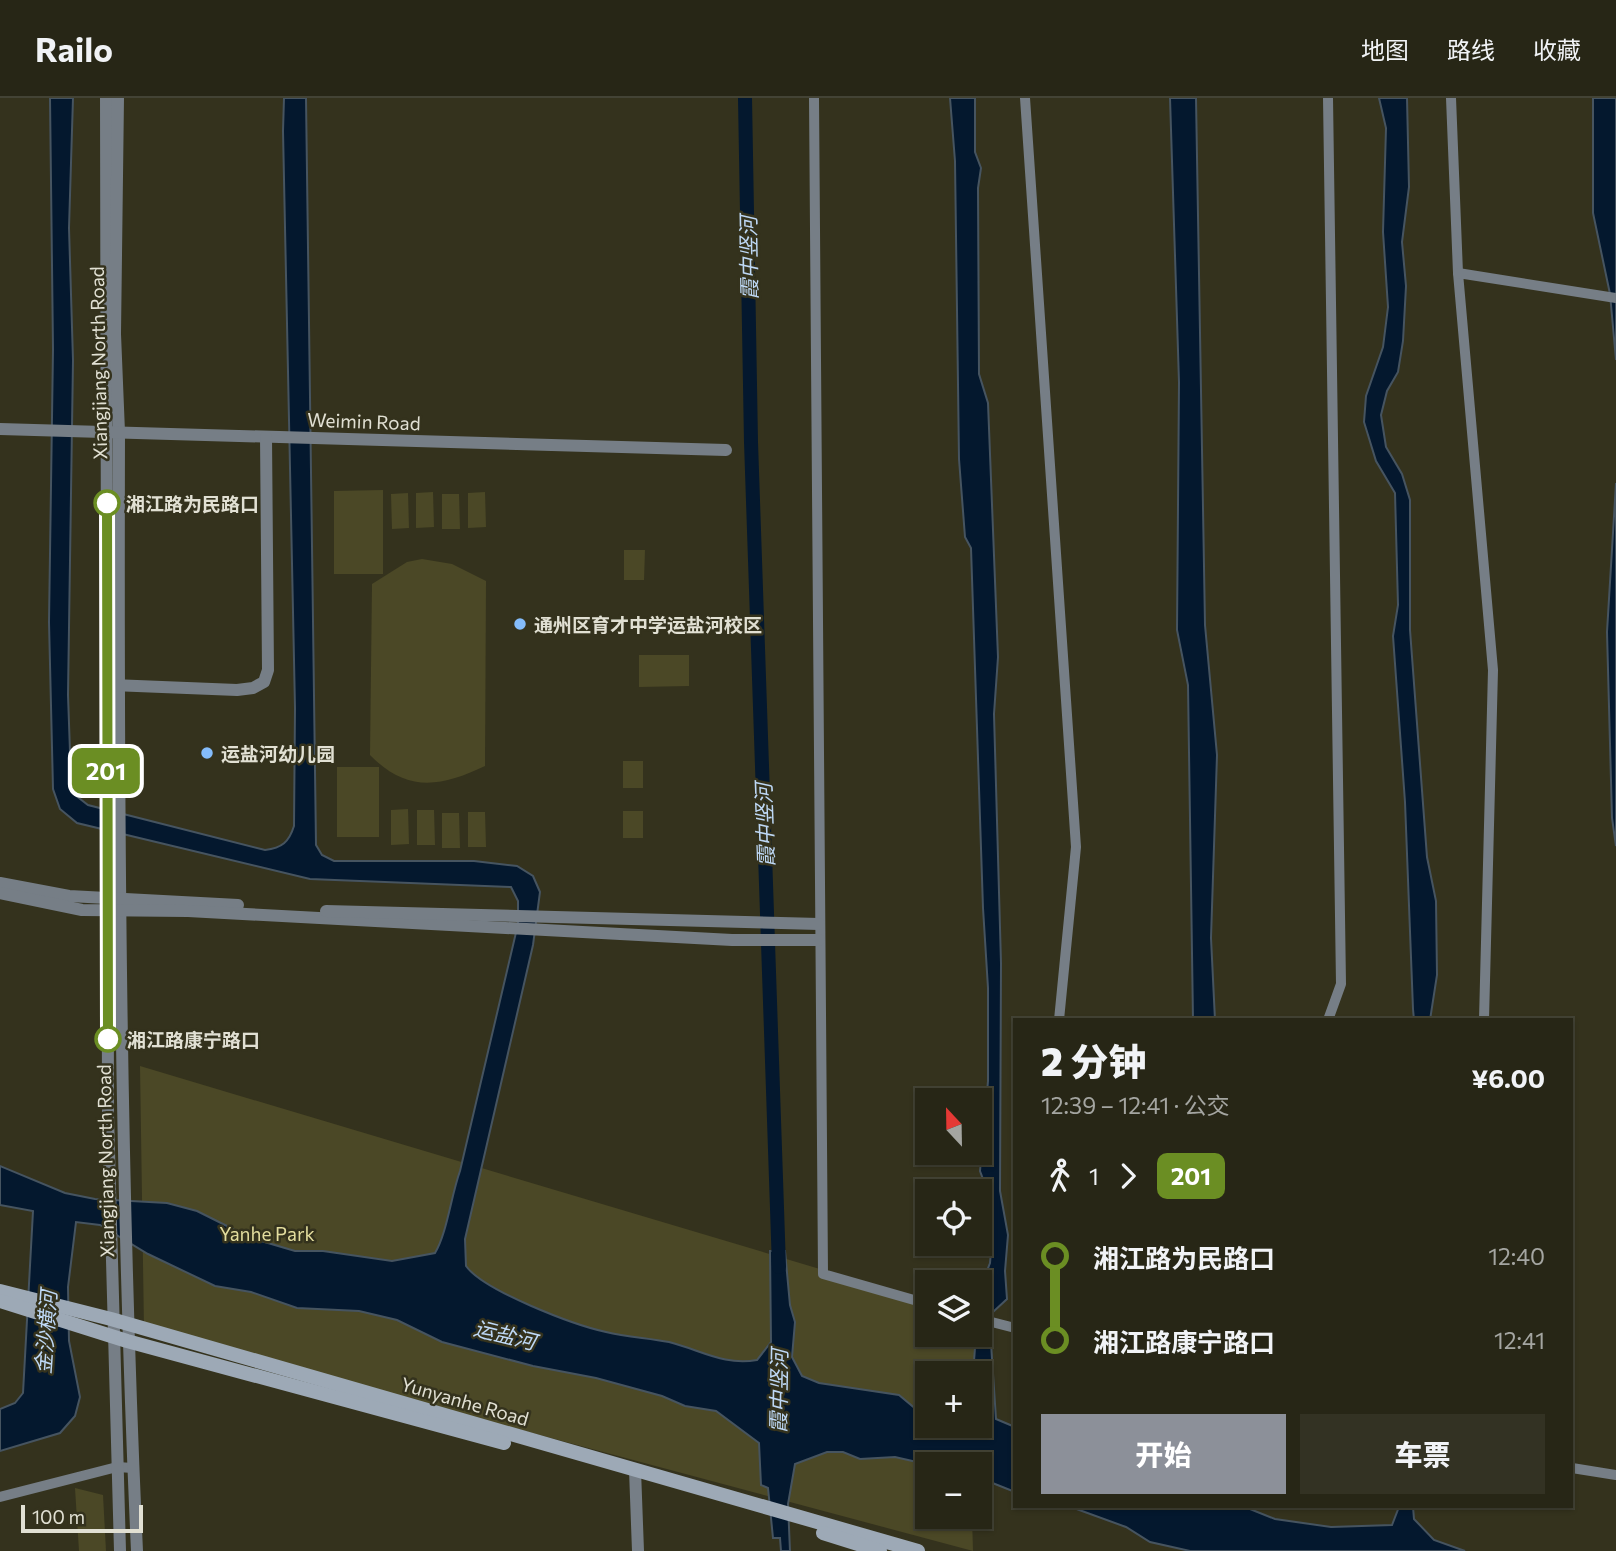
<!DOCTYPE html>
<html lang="zh">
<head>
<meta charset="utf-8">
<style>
	:root { --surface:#272616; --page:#333223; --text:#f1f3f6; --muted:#a4a5a1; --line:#434335; --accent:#8c9099 }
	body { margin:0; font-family:Commissioner,"Noto Sans SC",sans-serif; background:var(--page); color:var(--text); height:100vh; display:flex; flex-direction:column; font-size:26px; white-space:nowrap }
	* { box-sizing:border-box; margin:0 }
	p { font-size:23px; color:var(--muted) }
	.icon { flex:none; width:38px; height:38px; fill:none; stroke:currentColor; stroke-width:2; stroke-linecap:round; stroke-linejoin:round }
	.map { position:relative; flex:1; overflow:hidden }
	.details { position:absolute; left:1013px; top:920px; width:560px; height:490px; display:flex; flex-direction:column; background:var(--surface); border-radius:0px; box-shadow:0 2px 5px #0004,0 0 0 2px var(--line) }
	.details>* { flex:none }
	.badge { padding:0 14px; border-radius:10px; font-size:24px; line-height:46px }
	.needle { width:46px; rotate:338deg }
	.controls { position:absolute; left:915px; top:990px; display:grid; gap:14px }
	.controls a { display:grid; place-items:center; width:77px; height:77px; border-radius:0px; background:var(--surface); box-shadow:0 2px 5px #0004,0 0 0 2px var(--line); font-size:35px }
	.scale { position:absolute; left:21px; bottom:18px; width:122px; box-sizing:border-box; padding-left:7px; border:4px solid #e1e0d3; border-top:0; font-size:19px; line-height:24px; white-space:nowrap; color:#e1e0d3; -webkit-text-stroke:5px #34321d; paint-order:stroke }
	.map>.badge { position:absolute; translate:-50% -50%; box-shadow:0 0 0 4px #fff }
	.legs { display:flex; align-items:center; gap:10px; height:77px; padding:0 28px; font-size:23px }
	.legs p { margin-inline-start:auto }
	.overview { display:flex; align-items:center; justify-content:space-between; height:119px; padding:0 28px }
	h1 { font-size:38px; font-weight:800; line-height:52px }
	.primary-button { display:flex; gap:14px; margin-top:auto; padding:14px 28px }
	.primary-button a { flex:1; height:80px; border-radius:0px; background:var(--accent); color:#fff; font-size:28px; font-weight:800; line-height:80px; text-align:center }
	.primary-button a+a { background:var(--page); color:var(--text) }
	ul { padding:0 28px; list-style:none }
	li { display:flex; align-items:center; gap:24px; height:84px; font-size:26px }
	li i { display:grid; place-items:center; width:10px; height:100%; margin:0 9px; background:currentColor }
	li i::after { content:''; width:18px; height:18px; margin:-9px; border:5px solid; border-radius:50%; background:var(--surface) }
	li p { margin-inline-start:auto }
	li:first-child i { background:linear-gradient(#0000 50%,currentColor 0) }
	li:last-child i { background:linear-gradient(currentColor 50%,#0000 0) }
	header { display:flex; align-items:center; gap:42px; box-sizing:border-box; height:98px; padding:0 35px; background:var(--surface); border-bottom:2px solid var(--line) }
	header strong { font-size:33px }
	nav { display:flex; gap:38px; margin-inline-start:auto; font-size:24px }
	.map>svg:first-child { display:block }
	.green { fill:#4b4826 }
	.water { fill:#04182e; stroke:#465460; stroke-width:2 }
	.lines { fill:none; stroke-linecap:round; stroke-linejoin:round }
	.river { stroke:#04182e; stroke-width:14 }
	.minor { stroke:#767e86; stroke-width:10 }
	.tertiary { stroke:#767e86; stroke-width:12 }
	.secondary { stroke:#9da9b6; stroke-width:14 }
	.line-1-casing { stroke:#fff; stroke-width:16 }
	.line-1 { stroke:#6b8e23; stroke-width:10 }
	.stop-1-dot { fill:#fff; stroke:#6b8e23; stroke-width:3.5 }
	.poi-dot { fill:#84bcfb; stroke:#34321d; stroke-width:2.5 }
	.labels { text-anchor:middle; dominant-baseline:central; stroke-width:5; stroke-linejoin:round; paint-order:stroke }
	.street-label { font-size:19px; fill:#e1e0d3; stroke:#34321d }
	.stop-label { font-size:19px; font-weight:bold; fill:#e1e0d3; stroke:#34321d; text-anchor:start }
	.poi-label { font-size:19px; font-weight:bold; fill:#e1e0d3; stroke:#34321d; text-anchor:start }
	.park-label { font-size:19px; fill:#e3dd9e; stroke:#34321d }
	.water-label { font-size:21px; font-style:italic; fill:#bed8f5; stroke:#34321d }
</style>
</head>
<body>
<header>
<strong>Railo</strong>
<nav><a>地图</a><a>路线</a><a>收藏</a></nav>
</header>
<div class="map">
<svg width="1616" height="1453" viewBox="0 0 1616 1453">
	<rect width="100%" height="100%" fill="#34321d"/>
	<g class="green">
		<path d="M383,392V476H334V393Z"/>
		<path d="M433,394L434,429L416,430V395Z"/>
		<path d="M485,394L486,429L468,430V395Z"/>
		<path d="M408,395L409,430L392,431L391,396Z"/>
		<path d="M442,396H459L460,431H442Z"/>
		<path d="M624,452H645L644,482H624Z"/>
		<path d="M422,461L452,466L486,483L485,668C441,689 407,695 370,657L372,486L407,464Z"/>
		<path d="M639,557H689V588L639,589Z"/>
		<rect x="623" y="663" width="20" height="27"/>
		<rect x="337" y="669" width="42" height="70"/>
		<path d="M408,711L409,746L391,747V712Z"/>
		<path d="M417,712H434L435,747H417Z"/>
		<rect x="623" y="713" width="20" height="27"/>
		<path d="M468,714H485L486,749H468Z"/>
		<path d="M442,715H459L460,750H442Z"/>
		<path d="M140,968L927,1203L928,1237H976L973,1276H928V1328L971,1367H928V1419H972L973,1453L144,1231Z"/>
		<path d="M75,1390L103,1397L106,1453H79Z"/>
	</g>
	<g class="water">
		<path d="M50,0H73L69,130L73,262L68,597L71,682L75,697L88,707L265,752C282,750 289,744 294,728L295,610L283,33L284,0H306L316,747L322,757L334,763H474L517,768L533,778L540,794L533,847L465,1141L466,1168C484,1193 574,1227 606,1234C627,1239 648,1240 669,1244C701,1252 724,1268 757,1262L771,1244L770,1153H785L790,1207L795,1224L792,1259L802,1278L819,1285L899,1297L917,1312L927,1313L928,1328H980V1276H973L976,1237H980V1191L990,1165L992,1141L989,1097L980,1073L988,983V890L983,810L971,450L965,439L959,361L955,63L950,0H975V54L981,70L978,90L979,276L988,305L998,559L994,616L1001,865L1000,1093L1008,1137L1005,1173L1007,1201L993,1214L990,1230L996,1321L1015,1329V1394L980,1380V1367H930L895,1359L860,1361L843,1354H827L795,1366L788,1406L790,1453H781L780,1440H773L768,1390L761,1387L759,1345L716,1313L685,1308L662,1298L596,1280L533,1268L442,1244L397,1222L359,1213L297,1210L251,1194L215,1188L148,1156L100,1127L76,1124L68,1189L69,1243L80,1299L75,1318L60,1335L0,1353V1311L15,1305L23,1295L33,1113L0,1107V1068L65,1095L95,1101L167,1105L197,1113L251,1140L295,1153H323L392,1163L435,1155C447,1135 451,1098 460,1073L518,826V803L511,789L310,781L77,725L60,711L53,691L49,524L53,251Z"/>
		<path d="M1170,0H1196L1205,527L1217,657L1211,840L1215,922H1193L1188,587L1177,532L1179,284Z"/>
		<path d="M1379,0H1407L1409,89L1402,144L1406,188L1403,243L1398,274L1387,293L1381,317L1386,349L1402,376L1410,402V532L1427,759L1436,803L1437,877L1430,922H1414L1413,911L1405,704L1393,538L1398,507L1395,395L1376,363L1364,324L1366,298L1383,249L1388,209L1383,134L1386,30Z"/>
		<path d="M1593,0H1616V262L1610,196L1593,115Z"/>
		<path d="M1616,385V748L1612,720L1607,534Z"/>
		<path d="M1071,1409H1245L1275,1421L1331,1429L1392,1427L1399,1409H1413L1414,1421L1434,1442L1465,1453H1190L1150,1444L1126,1429Z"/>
	</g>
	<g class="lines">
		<path class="river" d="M745,0L751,344L779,1169"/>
		<g class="minor">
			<path d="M814,0L823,1176L928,1206"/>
			<path d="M1025,0L1076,749L1059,922"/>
			<path d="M1328,0L1341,886L1328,922"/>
			<path d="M1451,0L1458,175L1493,572L1484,922"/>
			<path d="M1458,175L1616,200"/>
			<path d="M980,1221L1015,1230"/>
			<path d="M1572,1370L1616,1377"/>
			<path d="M0,1399L117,1369L133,1370"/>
		</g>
		<g class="tertiary">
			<path d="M106,0L108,1017L120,1453"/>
			<path d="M118,0L115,236L119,334C118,707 120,1080 137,1453"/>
			<path d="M0,331L726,352"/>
			<path d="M112,587L237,592L253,590L264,584L268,572L266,339"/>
			<path d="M0,785L69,798L238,807"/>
			<path d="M0,795L82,812L188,813L732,842H819"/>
			<path d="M326,813L819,826"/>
			<path d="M635,1372L638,1453"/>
		</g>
		<g class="secondary">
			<path d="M0,1193L111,1221L918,1453"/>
			<path d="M0,1203L127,1243L504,1345"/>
			<path d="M823,1435L880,1453"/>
		</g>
	</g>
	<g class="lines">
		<g class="line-1-casing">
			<path id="line-1" d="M107,405L108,941"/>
		</g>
		<use href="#line-1" class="line-1"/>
	</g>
	<g class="stop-1-dot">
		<circle cx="107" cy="405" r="12"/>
		<circle cx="108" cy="941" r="12"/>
	</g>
	<g class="poi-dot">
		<circle cx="520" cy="526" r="7"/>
		<circle cx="207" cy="655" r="7"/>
	</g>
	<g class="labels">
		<g class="street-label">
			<text transform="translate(98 265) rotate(-91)">Xiangjiang North Road</text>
			<text transform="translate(364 323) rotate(2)">Weimin Road</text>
			<text transform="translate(105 1063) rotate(-91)">Xiangjiang North Road</text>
			<text transform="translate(465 1303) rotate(16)">Yunyanhe Road</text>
		</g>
		<g class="stop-label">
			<text x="126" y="405">湘江路为民路口</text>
			<text x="127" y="941">湘江路康宁路口</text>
		</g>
		<g class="poi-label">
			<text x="534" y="526">通州区育才中学运盐河校区</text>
			<text x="221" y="655">运盐河幼儿园</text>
		</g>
		<g class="park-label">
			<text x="267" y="1135">Yanhe Park</text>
		</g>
		<g class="water-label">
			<text transform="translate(748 160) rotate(-91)">霞中竖河</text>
			<text transform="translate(764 727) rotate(-92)">霞中竖河</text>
			<text transform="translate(45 1234) rotate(-86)">金沙横河</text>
			<text transform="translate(505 1236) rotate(14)">运盐河</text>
			<text transform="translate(778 1293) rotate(-89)">霞中竖河</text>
		</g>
	</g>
</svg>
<div class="controls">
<a><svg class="needle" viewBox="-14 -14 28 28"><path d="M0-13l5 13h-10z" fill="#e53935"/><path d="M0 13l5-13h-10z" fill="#a4a5a1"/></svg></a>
<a><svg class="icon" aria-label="locate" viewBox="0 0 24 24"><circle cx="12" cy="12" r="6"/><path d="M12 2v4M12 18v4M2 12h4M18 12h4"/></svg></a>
<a><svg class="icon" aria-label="layers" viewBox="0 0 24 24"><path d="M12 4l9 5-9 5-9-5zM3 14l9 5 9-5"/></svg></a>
<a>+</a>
<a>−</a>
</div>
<div class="scale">100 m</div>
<b class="badge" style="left:106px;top:673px;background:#6b8e23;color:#fff">201</b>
<section class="details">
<div class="overview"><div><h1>2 分钟</h1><p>12:39 – 12:41 · 公交</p></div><b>¥6.00</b></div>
<div class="legs"><svg class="icon" aria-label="walk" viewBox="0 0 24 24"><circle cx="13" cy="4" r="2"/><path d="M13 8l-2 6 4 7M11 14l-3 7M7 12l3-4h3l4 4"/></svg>1<svg class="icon" aria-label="forward" viewBox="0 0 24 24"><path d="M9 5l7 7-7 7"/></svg><b class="badge" style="background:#6b8e23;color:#fff">201</b></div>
<ul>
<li><i style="color:#6b8e23"></i><b>湘江路为民路口</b><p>12:40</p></li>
<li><i style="color:#6b8e23"></i><b>湘江路康宁路口</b><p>12:41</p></li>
</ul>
<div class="primary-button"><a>开始</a><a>车票</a></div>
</section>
</div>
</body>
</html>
